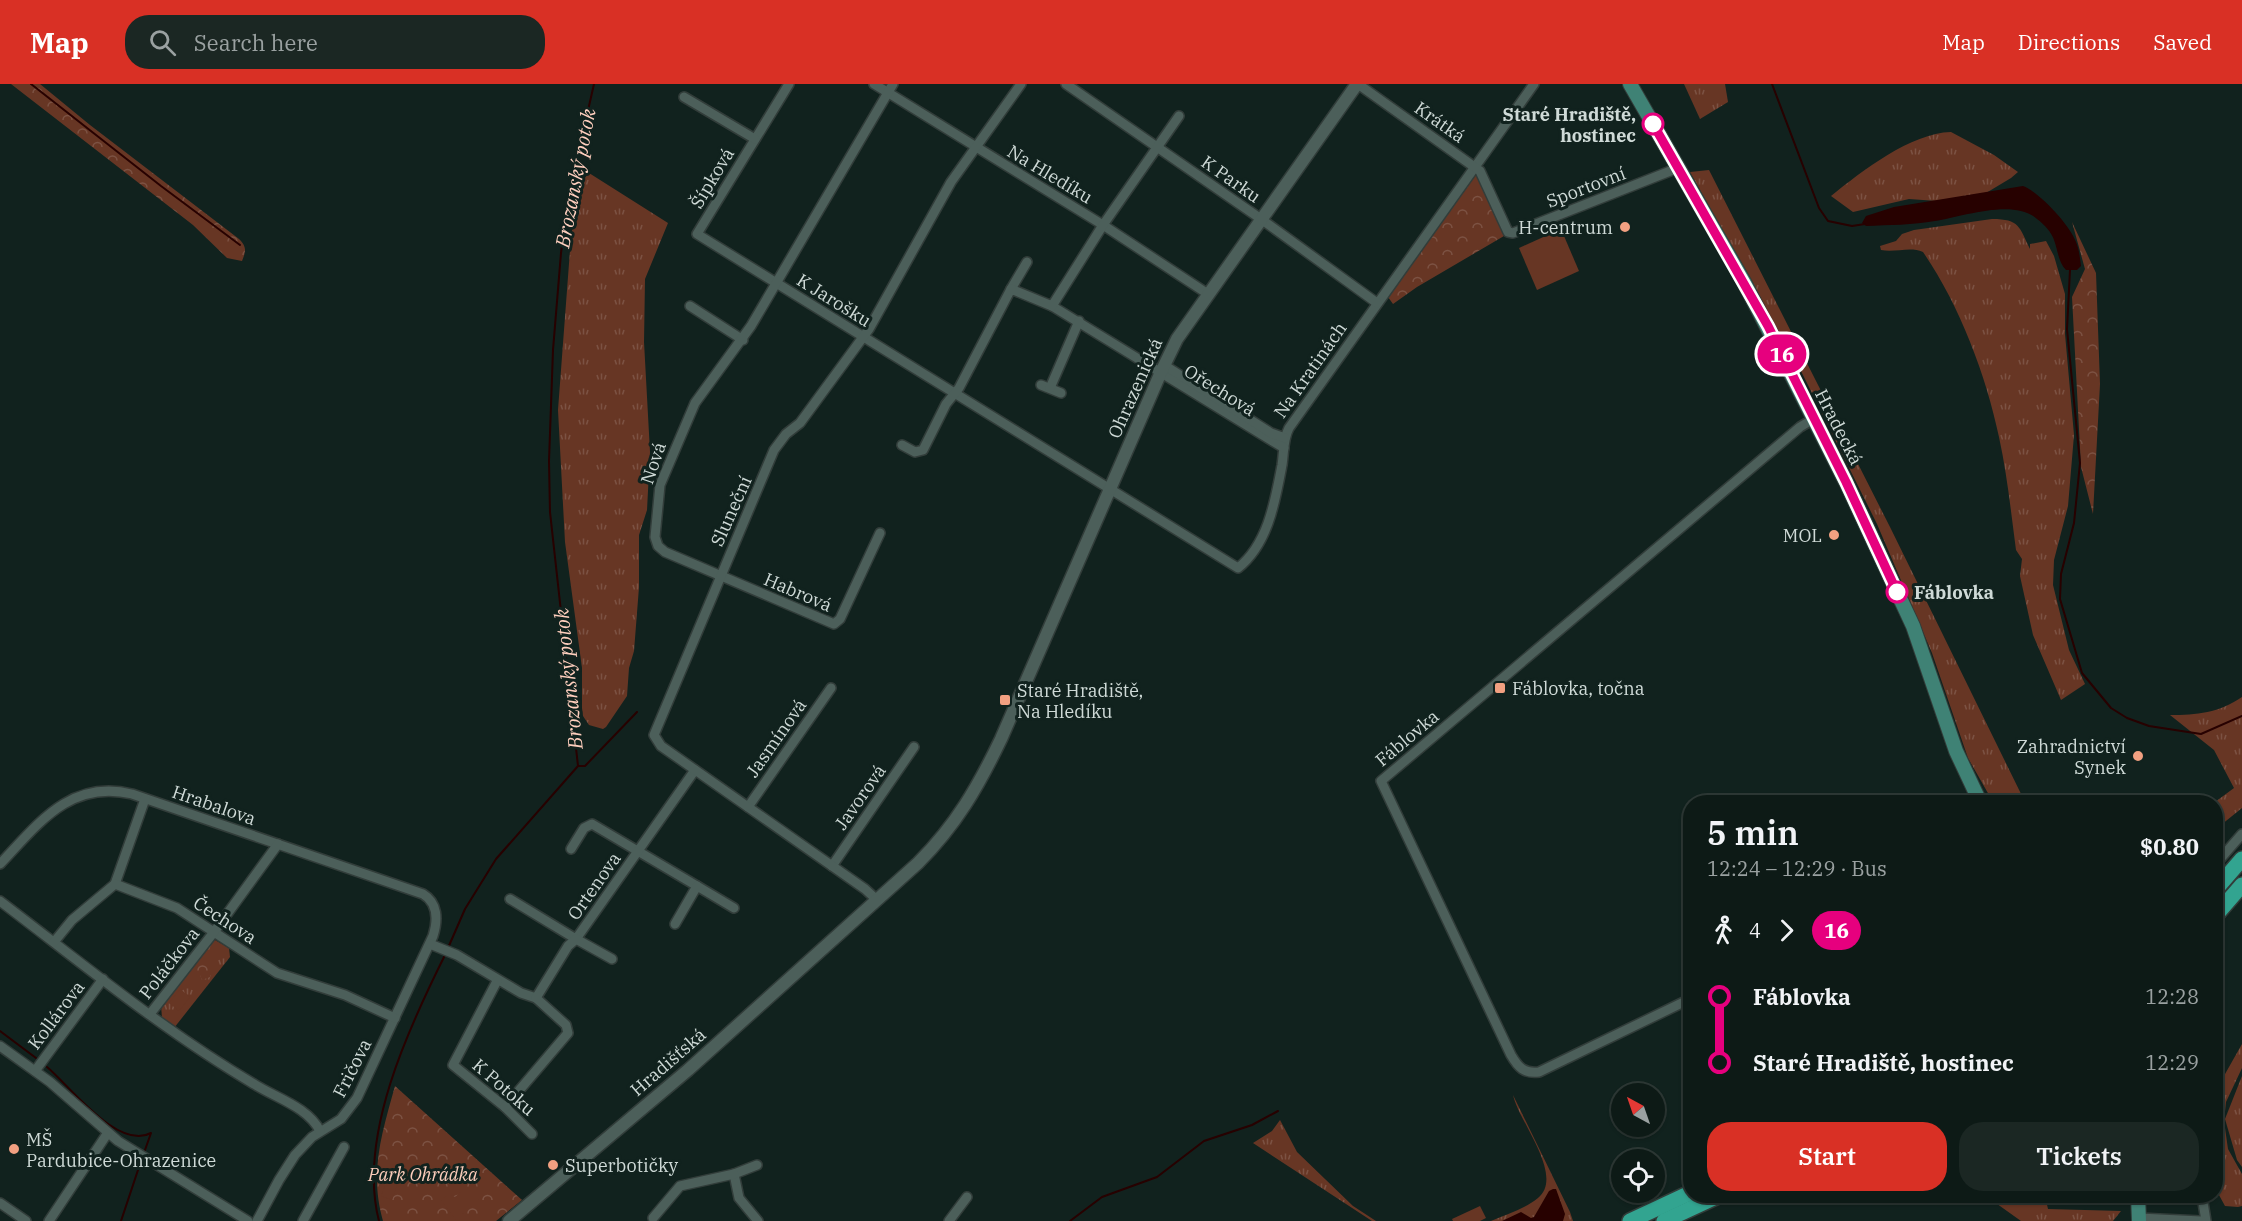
<!DOCTYPE html>
<html lang="en">
<head>
<meta charset="utf-8">
<style>
	:root { --surface:#0d1a16; --page:#1b2723; --text:#f1f3f6; --muted:#9aa1a1; --line:#2d3835; --accent:#d93025 }
	body { margin:0; font-family:"IBM Plex Serif",serif; background:var(--page); color:var(--text); height:100vh; display:flex; flex-direction:column; font-size:22px; white-space:nowrap }
	* { box-sizing:border-box; margin:0 }
	p { font-size:20px; color:var(--muted) }
	.icon { flex:none; width:33px; height:33px; fill:none; stroke:currentColor; stroke-width:2; stroke-linecap:round; stroke-linejoin:round }
	.map { position:relative; flex:1; overflow:hidden }
	.details { position:absolute; left:1683px; top:711px; width:540px; height:408px; display:flex; flex-direction:column; background:var(--surface); border-radius:24px; box-shadow:0 2px 4px #0004,0 0 0 2px var(--line) }
	.details>* { flex:none }
	.badge { padding:0 12px; border-radius:20px; font-size:21px; line-height:39px }
	.needle { width:39px; rotate:320deg }
	.buttons { position:absolute; left:1611px; top:999px; display:grid; gap:12px }
	.buttons a { display:grid; place-items:center; width:54px; height:54px; border-radius:50%; background:var(--surface); box-shadow:0 2px 4px #0004,0 0 0 2px var(--line); font-size:30px }
	.map>.badge { position:absolute; translate:-50% -50%; box-shadow:0 0 0 3px #fff }
	.legs { display:flex; align-items:center; gap:9px; height:66px; padding:0 24px; font-size:20px }
	.legs p { margin-inline-start:auto }
	.summary { display:flex; align-items:center; justify-content:space-between; height:102px; padding:0 24px }
	h1 { font-size:33px; font-weight:600; line-height:45px }
	.action { display:flex; gap:12px; margin-top:auto; padding:12px 24px }
	.action a { flex:1; height:69px; border-radius:24px; background:var(--accent); color:#fff; font-size:24px; font-weight:600; line-height:69px; text-align:center }
	.action a+a { background:var(--page); color:var(--text) }
	ul { padding:0 24px; list-style:none }
	li { display:flex; align-items:center; gap:21px; height:66px; font-size:22px }
	li i { display:grid; place-items:center; width:9px; height:100%; margin:0 8px; background:currentColor }
	li i::after { content:''; width:15px; height:15px; margin:-8px; border:4px solid; border-radius:50%; background:var(--surface) }
	li p { margin-inline-start:auto }
	li:first-child i { background:linear-gradient(#0000 50%,currentColor 0) }
	li:last-child i { background:linear-gradient(currentColor 50%,#0000 0) }
	header { display:flex; align-items:center; gap:36px; box-sizing:border-box; height:84px; padding:0 30px; background:var(--accent); color:#fff }
	header strong { font-size:28px }
	nav { display:flex; gap:33px; margin-inline-start:auto; font-size:21px }
	.search { width:420px; height:54px; background:var(--page); display:flex; align-items:center; gap:15px; box-sizing:border-box; padding:0 21px; border-radius:24px; color:var(--muted); font-size:22px }
	.map>svg:first-child { display:block }
	.grass { fill:url(#grass-tufts) }
	.forest { fill:url(#forest-crowns) }
	.pitch { fill:#673624 }
	.water { fill:#270100 }
	.lines { fill:none; stroke-linecap:round; stroke-linejoin:round }
	.stream { stroke:#270100; stroke-width:2 }
	.minor-casing { stroke:#323d3a; stroke-width:12 }
	.tertiary-casing { stroke:#323d3a; stroke-width:15 }
	.secondary-casing { stroke:#323d3a; stroke-width:16 }
	.primary-casing { stroke:#323d3a; stroke-width:18 }
	.minor { stroke:#4c5f5a; stroke-width:9 }
	.tertiary { stroke:#4c5f5a; stroke-width:12 }
	.secondary { stroke:#3f8275; stroke-width:14 }
	.primary { stroke:#32a490; stroke-width:15 }
	.line-1-casing { stroke:#fff; stroke-width:14 }
	.line-1 { stroke:#e6007e; stroke-width:9 }
	.stop-1-dot { fill:#fff; stroke:#e6007e; stroke-width:3 }
	.poi-dot { fill:#f2a081; stroke:#11221e; stroke-width:2 }
	.labels { text-anchor:middle; dominant-baseline:central; stroke-width:6; stroke-linejoin:round; paint-order:stroke }
	.stop-label { font-size:18px; font-weight:bold; fill:#cfdad7; stroke:#11221e; text-anchor:end }
	.street-label { font-size:18px; fill:#cfdad7; stroke:#11221e }
	.poi-label { font-size:18px; fill:#cfdad7; stroke:#11221e; text-anchor:start }
	.park-label { font-size:18px; font-style:italic; fill:#fccdbb; stroke:#11221e }
	.water-label { font-size:20px; font-style:italic; fill:#ffcfbe; stroke:#11221e }
</style>
</head>
<body>
<header>
<strong>Map</strong>
<div class="search"><svg class="icon" aria-label="search" viewBox="0 0 24 24"><circle cx="10" cy="10" r="6"/><path d="M15 15l6 6"/></svg>Search here</div>
<nav><a>Map</a><a>Directions</a><a>Saved</a></nav>
</header>
<div class="map">
<svg width="2242" height="1137" viewBox="0 0 2242 1137">
	<defs>
		<pattern id="grass-tufts" width="24" height="20" patternUnits="userSpaceOnUse" patternTransform="scale(1.5)"><rect width="24" height="20" fill="#673624"/><path d="M3 7l-1-3M5 7V3M7 7l1-3M15 17l-1-3M17 17v-4M19 17l1-3" fill="none" stroke="#7c5243"/></pattern>
		<pattern id="forest-crowns" width="20" height="18" patternUnits="userSpaceOnUse" patternTransform="scale(1.5)"><rect width="20" height="18" fill="#673624"/><path d="M2 6a3 3 0 1 1 6 0M12 15a3 3 0 1 1 6 0" fill="none" stroke="#7c5243"/></pattern>
	</defs>
	<rect width="100%" height="100%" fill="#11221e"/>
	<g class="grass">
		<path d="M1684,0H1725L1728,18L1700,35Z"/>
		<path d="M1951,48L1994,71L2018,88L2011,94L1986,109L1937,117L1909,115L1853,128L1831,112C1862,87 1911,49 1951,48Z"/>
		<path d="M1709,86L1890,443L2025,718H1993L1968,674L1932,569L1877,440L1801,287L1690,88Z"/>
		<path d="M589,89L668,139L645,195L644,258L650,368L647,426L639,451V503L634,567L629,584L627,612L606,643L603,645L589,641L583,632L582,624V584L565,458L558,326L571,153L577,113L583,96Z"/>
		<path d="M1992,135C2020,135 2019,143 2030,165V160L2046,157L2054,172L2065,210V250L2074,351L2068,422L2054,476L2053,501L2069,566L2085,600L2061,616L2033,551L2020,492L2022,475L2016,466C2011,428 2007,390 1999,353C1986,291 1959,220 1923,168C1910,162 1895,169 1881,166L1880,162L1896,157L1902,150L1914,146Z"/>
		<path d="M2242,613V724L2216,745L2215,718L2234,704L2214,666L2170,631C2197,631 2219,629 2242,613Z"/>
		<path d="M215,856L229,864L230,873L174,944L162,934L161,921L211,858Z"/>
		<path d="M2242,960V984L2226,1018L2224,1037L2228,1065L2242,1090V1122L2238,1123L2225,1122L2219,1111L2216,1110V1006Z"/>
		<path d="M2242,992V1083L2237,1076L2225,1035Z"/>
		<path d="M1513,1011L1570,1128L1573,1137H1491C1506,1130 1525,1125 1538,1114C1565,1092 1519,1038 1513,1011Z"/>
		<path d="M1280,1036L1297,1068L1353,1122L1376,1137H1372L1253,1059L1272,1047Z"/>
		<path d="M1986,1112H2045L2048,1125L2121,1127L2113,1137H2021Z"/>
	</g>
	<g class="forest">
		<path d="M11,0H40L90,41L239,155C247,163 246,167 242,177L227,174L193,141Z"/>
		<path d="M1475,88H1479L1504,152L1417,203L1393,220L1388,213Z"/>
		<path d="M2072,138L2096,189L2100,300L2093,430L2081,383L2072,213L2085,185Z"/>
		<path d="M200,878H206L212,885L210,893L202,896L200,891L194,889L195,882Z"/>
		<path d="M395,1002L522,1116L496,1137H383C369,1088 382,1049 395,1002Z"/>
	</g>
	<g class="pitch">
		<path d="M1561,145L1579,187L1537,206L1519,164Z"/>
		<path d="M180,905L190,913L179,927L169,919Z"/>
		<path d="M387,1097L397,1101L392,1116L381,1112Z"/>
		<path d="M467,1103L479,1116L456,1136L441,1116L449,1110L455,1113Z"/>
		<path d="M1480,1122L1486,1134L1480,1137H1453L1452,1135Z"/>
	</g>
	<g class="water">
		<path d="M2023,102C2039,108 2070,141 2076,158C2079,165 2080,174 2081,182L2077,186H2066C2058,178 2058,166 2054,156C2052,149 2044,140 2037,135C2014,114 1962,133 1935,137C1913,141 1889,141 1866,142L1862,139L1866,132L1894,123Z"/>
		<path d="M1553,1105H1556L1565,1130L1563,1137H1502L1521,1128L1531,1134L1534,1133L1549,1107Z"/>
	</g>
	<g class="lines">
		<g class="stream">
			<path d="M31,0L161,102L240,161"/>
			<path d="M1772,0L1819,124L1828,137L1852,142L1865,140"/>
			<path d="M2070,186L2067,245L2080,379L2074,439L2061,490L2060,515L2082,589L2111,624L2127,634L2149,642L2201,650L2242,632"/>
			<path d="M579,682H585L637,628"/>
			<path d="M448,864L465,825L496,775L578,682L550,428L549,377L553,266L561,169L569,110L594,0"/>
			<path d="M0,947L36,974"/>
			<path d="M47,983C70,1002 118,1067 151,1049L145,1066"/>
			<path d="M121,1137L140,1080"/>
			<path d="M379,1137C357,1053 409,943 446,869"/>
			<path d="M1070,1137L1102,1113L1157,1093L1204,1057L1252,1041L1278,1027"/>
		</g>
		<g class="minor-casing">
			<g id="minor">
				<path d="M789,0L697,150L1238,484C1268,460 1275,418 1282,381C1284,368 1283,355 1289,344L1534,0"/>
				<path d="M874,0L1103,141L1208,210"/>
				<path d="M1066,0L1261,135L1377,219"/>
				<path d="M1358,0L1480,87L1508,148L1513,149L1678,84"/>
				<path d="M684,13L755,55"/>
				<path d="M1011,205L1027,178"/>
				<path d="M690,222L743,256"/>
				<path d="M1052,222L1284,364"/>
				<path d="M1164,281L1271,349L1285,354"/>
				<path d="M1041,301L1061,309"/>
				<path d="M1050,304L1079,237"/>
				<path d="M902,361L915,368L923,366L946,320L959,304L1011,205L1052,222L1103,141L1179,32"/>
				<path d="M880,449L840,535L834,540L665,468L658,462L655,453L660,401L695,319L751,242L893,0"/>
				<path d="M748,723L831,604"/>
				<path d="M571,765L584,744L592,740L697,802"/>
				<path d="M2221,774L2242,750"/>
				<path d="M0,780C38,740 70,695 132,710L423,810C438,819 438,836 433,852L357,1014L341,1035L312,1053L295,1071L279,1096L257,1137"/>
				<path d="M832,782L914,663"/>
				<path d="M115,800L145,715"/>
				<path d="M510,815L576,855L695,686"/>
				<path d="M877,816L865,805L661,662L654,651L774,366L786,350L800,339L869,245L951,98L1021,0"/>
				<path d="M0,817C83,880 164,947 254,1000C276,1014 308,1023 320,1047"/>
				<path d="M675,840L697,802L734,824"/>
				<path d="M54,858L72,836L115,800L177,824L277,889L345,911L395,934"/>
				<path d="M430,860L457,871L521,909L536,914"/>
				<path d="M497,897L453,981L505,1023L532,1050"/>
				<path d="M1690,915L1539,988C1524,990 1518,983 1511,971L1381,697L1800,343L1815,334"/>
				<path d="M150,930L214,848L278,760"/>
				<path d="M0,962L50,998L118,1057L248,1137"/>
				<path d="M35,987L103,895"/>
				<path d="M505,1023L568,949L566,941L536,914L568,862L576,855L612,875"/>
				<path d="M757,1081L734,1090L739,1114L758,1137"/>
				<path d="M2202,1112L2206,1137"/>
				<path d="M0,1119L26,1137"/>
				<path d="M653,1134L680,1102L734,1090"/>
				<path d="M2139,1134L2201,1137"/>
				<path d="M49,1137L107,1050"/>
				<path d="M303,1137L344,1063"/>
				<path d="M949,1137L967,1113"/>
			</g>
		</g>
		<g class="tertiary-casing">
			<path id="tertiary" d="M509,1137L688,986L918,779C956,741 978,703 1001,655L1161,288L1177,255L1357,0"/>
		</g>
		<g class="secondary-casing">
			<g id="secondary">
				<path d="M1630,0L1744,198L1846,398L1913,542L1956,667L1980,718"/>
				<path d="M2138,1112L2139,1137"/>
			</g>
		</g>
		<g class="primary-casing">
			<g id="primary">
				<path d="M2216,805L2242,775"/>
				<path d="M2216,831L2242,801"/>
				<path d="M1630,1137L1690,1109"/>
				<path d="M1664,1137L1718,1112"/>
			</g>
		</g>
		<use href="#minor" class="minor"/>
		<use href="#tertiary" class="tertiary"/>
		<use href="#secondary" class="secondary"/>
		<use href="#primary" class="primary"/>
	</g>
	<g class="lines">
		<g class="line-1-casing">
			<path id="line-1" d="M1653,40L1768,242L1846,398L1897,508"/>
		</g>
		<use href="#line-1" class="line-1"/>
	</g>
	<g class="stop-1-dot">
		<circle cx="1653" cy="40" r="10"/>
		<circle cx="1897" cy="508" r="10"/>
	</g>
	<g class="poi-dot">
		<circle cx="1625" cy="143" r="6"/>
		<circle cx="1834" cy="451" r="6"/>
		<rect x="1494" y="598" width="12" height="12" rx="3"/>
		<rect x="999" y="610" width="12" height="12" rx="3"/>
		<circle cx="2138" cy="672" r="6"/>
		<circle cx="14" cy="1065" r="6"/>
		<circle cx="553" cy="1081" r="6"/>
	</g>
	<g class="labels">
		<g class="stop-label">
			<text x="1636" y="30">Staré Hradiště,<tspan x="1636" dy="21">hostinec</tspan></text>
			<text x="1914" y="508" text-anchor="start">Fáblovka</text>
		</g>
		<g class="street-label">
			<text transform="translate(1440 38) rotate(35)">Krátká</text>
			<text transform="translate(1050 90) rotate(31)">Na Hledíku</text>
			<text transform="translate(712 94) rotate(-59)">Šípková</text>
			<text transform="translate(1231 95) rotate(35)">K Parku</text>
			<text transform="translate(1586 103) rotate(-21)">Sportovní</text>
			<text transform="translate(834 216) rotate(32)">K Jarošku</text>
			<text transform="translate(1310 286) rotate(-55)">Na Kratinách</text>
			<text transform="translate(1135 304) rotate(-66)">Ohrazenická</text>
			<text transform="translate(1220 306) rotate(32)">Ořechová</text>
			<text transform="translate(1839 343) rotate(63)">Hradecká</text>
			<text transform="translate(653 379) rotate(-71)">Nová</text>
			<text transform="translate(731 427) rotate(-66)">Sluneční</text>
			<text transform="translate(798 508) rotate(23)">Habrová</text>
			<text transform="translate(776 654) rotate(-55)">Jasmínová</text>
			<text transform="translate(1407 654) rotate(-40)">Fáblovka</text>
			<text transform="translate(860 713) rotate(-55)">Javorová</text>
			<text transform="translate(214 721) rotate(19)">Hrabalova</text>
			<text transform="translate(594 802) rotate(-55)">Ortenova</text>
			<text transform="translate(225 836) rotate(33)">Čechova</text>
			<text transform="translate(169 879) rotate(-52)">Poláčkova</text>
			<text transform="translate(56 931) rotate(-53)">Kollárova</text>
			<text transform="translate(668 978) rotate(-41)">Hradišťská</text>
			<text transform="translate(352 984) rotate(-63)">Fričova</text>
			<text transform="translate(504 1003) rotate(41)">K Potoku</text>
		</g>
		<g class="poi-label">
			<text x="1613" y="143" text-anchor="end">H-centrum</text>
			<text x="1822" y="451" text-anchor="end">MOL</text>
			<text x="1512" y="604">Fáblovka, točna</text>
			<text x="1017" y="606">Staré Hradiště,<tspan x="1017" dy="21">Na Hledíku</tspan></text>
			<text x="2126" y="662" text-anchor="end">Zahradnictví<tspan x="2126" dy="21">Synek</tspan></text>
			<text x="26" y="1055">MŠ<tspan x="26" dy="21">Pardubice-Ohrazenice</tspan></text>
			<text x="565" y="1081">Superbotičky</text>
		</g>
		<g class="park-label">
			<text x="423" y="1090">Park Ohrádka</text>
		</g>
		<g class="water-label">
			<text transform="translate(575 94) rotate(-79)">Brozanský potok</text>
			<text transform="translate(568 595) rotate(-96)">Brozanský potok</text>
		</g>
	</g>
</svg>
<div class="buttons">
<a><svg class="needle" viewBox="-14 -14 28 28"><path d="M0-13l5 13h-10z" fill="#e53935"/><path d="M0 13l5-13h-10z" fill="#9aa1a1"/></svg></a>
<a><svg class="icon" aria-label="locate" viewBox="0 0 24 24"><circle cx="12" cy="12" r="6"/><path d="M12 2v4M12 18v4M2 12h4M18 12h4"/></svg></a>
</div>
<b class="badge" style="left:1782px;top:270px;background:#e6007e;color:#fff">16</b>
<section class="details">
<div class="summary"><div><h1>5 min</h1><p>12:24 – 12:29 · Bus</p></div><b>$0.80</b></div>
<div class="legs"><svg class="icon" aria-label="walk" viewBox="0 0 24 24"><circle cx="13" cy="4" r="2"/><path d="M13 8l-2 6 4 7M11 14l-3 7M7 12l3-4h3l4 4"/></svg>4<svg class="icon" aria-label="forward" viewBox="0 0 24 24"><path d="M9 5l7 7-7 7"/></svg><b class="badge" style="background:#e6007e;color:#fff">16</b></div>
<ul>
<li><i style="color:#e6007e"></i><b>Fáblovka</b><p>12:28</p></li>
<li><i style="color:#e6007e"></i><b>Staré Hradiště, hostinec</b><p>12:29</p></li>
</ul>
<div class="action"><a>Start</a><a>Tickets</a></div>
</section>
</div>
</body>
</html>
